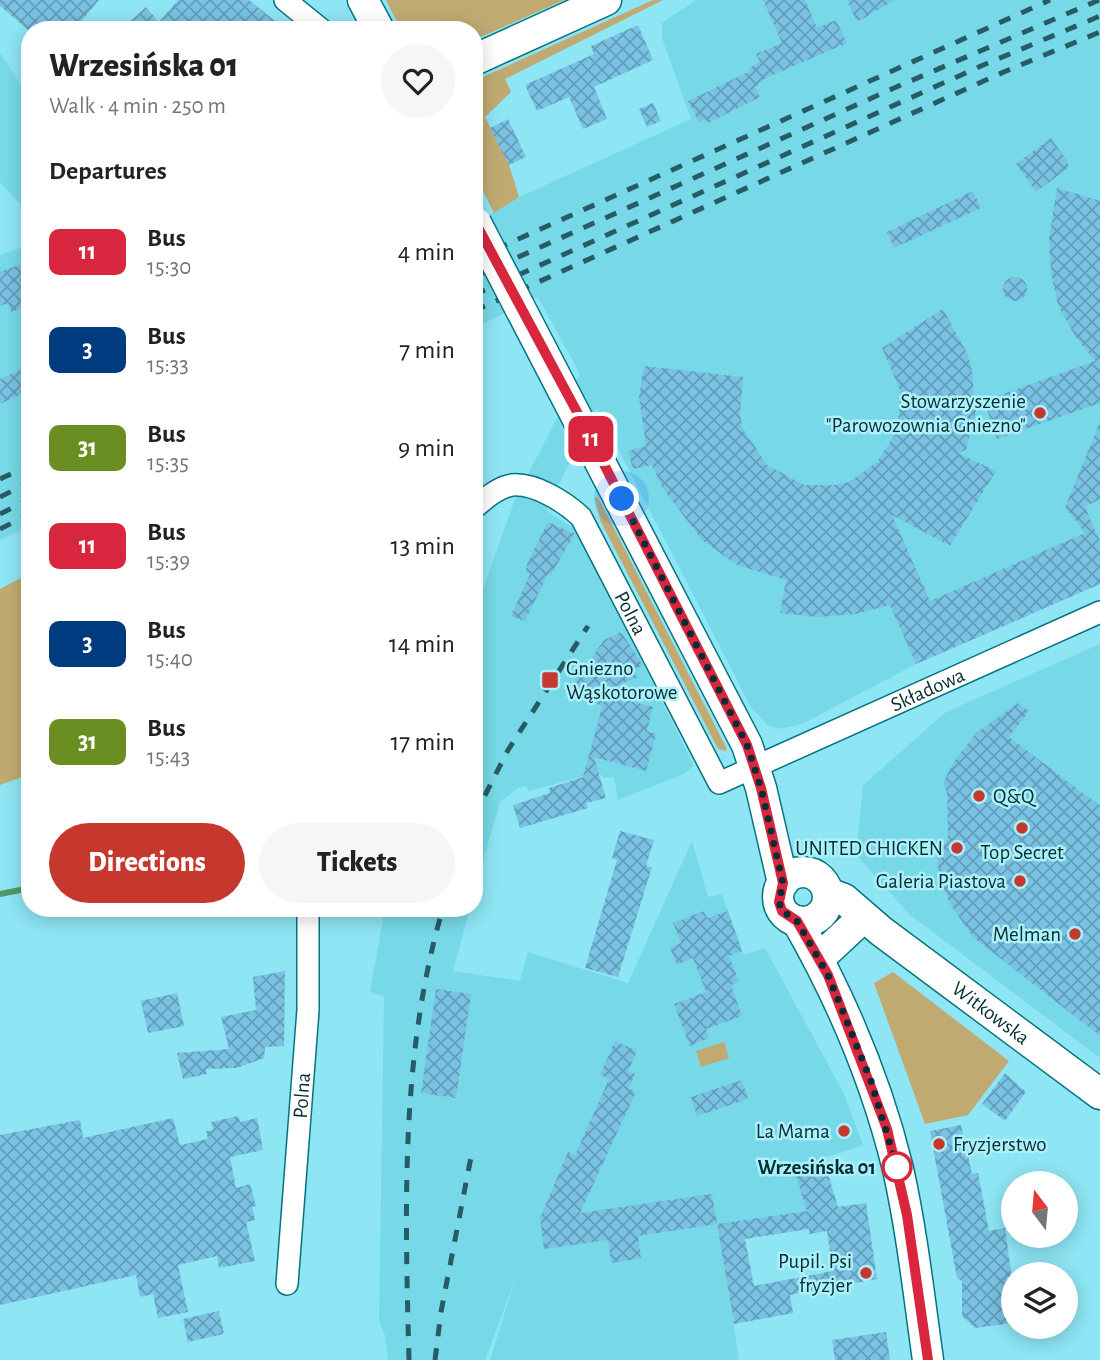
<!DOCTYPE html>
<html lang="en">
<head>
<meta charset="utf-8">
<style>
	:root { --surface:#fff; --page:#f6f6f6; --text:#222; --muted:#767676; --accent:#c6382e }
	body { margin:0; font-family:"Alegreya Sans",sans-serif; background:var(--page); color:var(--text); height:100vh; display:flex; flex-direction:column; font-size:26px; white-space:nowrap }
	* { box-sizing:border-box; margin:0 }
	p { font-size:23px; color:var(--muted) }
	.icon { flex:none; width:38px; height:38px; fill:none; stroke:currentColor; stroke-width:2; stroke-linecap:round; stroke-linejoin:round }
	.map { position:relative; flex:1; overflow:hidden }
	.sheet { position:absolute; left:21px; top:21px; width:462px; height:896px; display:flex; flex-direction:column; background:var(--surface); border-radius:28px; box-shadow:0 4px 18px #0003 }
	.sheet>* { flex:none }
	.badge { padding:0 14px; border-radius:10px; font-size:24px; line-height:46px }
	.needle { width:46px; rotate:344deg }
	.buttons { position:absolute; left:1001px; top:1171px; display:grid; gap:14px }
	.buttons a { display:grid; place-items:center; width:77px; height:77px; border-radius:50%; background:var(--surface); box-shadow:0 4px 18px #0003; font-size:35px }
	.you { position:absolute; width:35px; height:35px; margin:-18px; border:5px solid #fff; border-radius:50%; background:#1a73e8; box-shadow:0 0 0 10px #1a73e833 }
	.map>.badge { position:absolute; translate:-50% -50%; box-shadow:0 0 0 4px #fff }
	h2 { padding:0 28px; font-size:26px; line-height:63px }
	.round { display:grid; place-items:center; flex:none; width:74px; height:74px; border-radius:37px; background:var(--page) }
	.overview { display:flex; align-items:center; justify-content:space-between; height:119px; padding:0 28px }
	h1 { font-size:33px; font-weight:800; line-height:52px }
	.cta { display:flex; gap:14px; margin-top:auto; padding:14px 28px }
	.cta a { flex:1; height:80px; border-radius:42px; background:var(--accent); color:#fff; font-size:28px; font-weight:800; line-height:80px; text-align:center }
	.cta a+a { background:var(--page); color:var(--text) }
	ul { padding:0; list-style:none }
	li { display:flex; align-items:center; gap:21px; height:98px; padding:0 28px }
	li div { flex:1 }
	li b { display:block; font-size:26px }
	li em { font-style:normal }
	li .badge { min-width:77px; font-weight:700; text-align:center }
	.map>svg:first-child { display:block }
	.built { fill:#77d9e8 }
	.green { fill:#c1aa72 }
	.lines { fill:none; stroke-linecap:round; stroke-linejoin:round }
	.stream { stroke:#53976b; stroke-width:6 }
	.building { fill:url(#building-cross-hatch); fill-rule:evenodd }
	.street-casing { stroke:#067380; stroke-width:24 }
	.secondary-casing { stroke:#067380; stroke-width:33 }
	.street { stroke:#fff; stroke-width:21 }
	.secondary { stroke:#fff; stroke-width:30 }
	.rail { stroke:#285c64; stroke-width:5; stroke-dasharray:12 12; stroke-linecap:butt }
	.secondary-bridge-casing { stroke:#067380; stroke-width:33; stroke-linecap:butt }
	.secondary-bridge { stroke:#fff; stroke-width:30 }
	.line-casing { stroke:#fff; stroke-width:16 }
	.line { stroke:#d7263d; stroke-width:10 }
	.walk { stroke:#052d33; stroke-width:7; stroke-dasharray:0 12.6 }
	.poi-dot { fill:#c6382e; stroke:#acf0fa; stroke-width:2.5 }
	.stop-dot { fill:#fff; stroke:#d7263d; stroke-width:3.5 }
	.labels { text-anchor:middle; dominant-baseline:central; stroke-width:5; stroke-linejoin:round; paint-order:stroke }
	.poi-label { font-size:21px; fill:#052d33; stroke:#acf0fa; text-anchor:end }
	.street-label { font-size:21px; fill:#052d33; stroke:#acf0fa }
	.stop-label { font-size:21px; font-weight:bold; fill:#052d33; stroke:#acf0fa; text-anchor:end }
</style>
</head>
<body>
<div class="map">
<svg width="1100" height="1360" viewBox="0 0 1100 1360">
	<defs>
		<pattern id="building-cross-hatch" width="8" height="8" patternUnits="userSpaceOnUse" patternTransform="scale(1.75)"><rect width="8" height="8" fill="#7ac2e3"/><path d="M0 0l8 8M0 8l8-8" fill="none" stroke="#629eb9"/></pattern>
	</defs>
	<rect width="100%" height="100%" fill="#8ee5f3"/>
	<g class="built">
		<path d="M696,0H1100V584L916,664L802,724L779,729L768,725L751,707L597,408L546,510L577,531L694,766L684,774L618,800L614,777L604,778L598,772L529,791L526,786L518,788L500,802L474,892V628L481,610L477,606L515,499L580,374L538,297L474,328V224L519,197L691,119L662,38V23Z"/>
		<path d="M0,53L30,99V214L0,183Z"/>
		<path d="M30,245V526L0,540V255Z"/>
		<path d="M1100,644V1058L909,914L856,855L863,785L946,712Z"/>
		<path d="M692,841L708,897L722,894L744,955L765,948L844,1094L863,1145L823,1158L838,1207L718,1224L739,1360H490L516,1277L485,1360H388L385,1335L379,1321L384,997L370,992L385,908H470L453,971L520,981L528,952L628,983Z"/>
	</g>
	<g class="green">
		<path d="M386,0H564L474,40V30H449V25L419,21L417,30H401Z"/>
		<path d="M653,0H663L505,79L511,92L485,117L509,165L519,197L494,213L474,173V81Z"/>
		<path d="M598,497L727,749L726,751L718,749L600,520L595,498Z"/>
		<path d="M30,573V774L0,785V589Z"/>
		<path d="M893,972L1009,1061L968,1115L925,1124L874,983Z"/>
		<path d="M724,1042L729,1058L701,1067L696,1051Z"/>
	</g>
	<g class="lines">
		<path class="stream" d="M0,894L30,888"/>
	</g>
	<g class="building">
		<path d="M0,0H99L74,30H28L0,6Z"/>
		<path d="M178,0H249L286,30H138L130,21L146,7L159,22Z"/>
		<path d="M763,0H805L817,28L836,20L847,43L766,78L755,87L760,97L708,123L705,119L699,123L688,101L750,71L749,68L760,62L756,54L782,43Z"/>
		<path d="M847,0H895L857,22Z"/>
		<path d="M638,25L653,60L594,87L607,119L583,129L569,97L537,111L525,85L594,54L591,46Z"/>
		<path d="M653,103L661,121L647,127L639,109Z"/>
		<path d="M508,119L526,157L509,165L490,128Z"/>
		<path d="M1051,138L1068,162V168L1036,192L1016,164Z"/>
		<path d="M1057,188L1100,201V403L997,439L984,401L1095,361L1075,336L1058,305L1051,274L1049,239Z"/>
		<path d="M973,191L981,208L894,248L887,232Z"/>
		<path d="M30,261V305L11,312L8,303L0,306V272Z"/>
		<circle cx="1015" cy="289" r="12"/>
		<path d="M943,309L968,355L973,376L974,404L978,403L966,450L958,453L996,471L950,546L892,515L930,601L1085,533L1065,507L1100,422V499L1085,507L1100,541V584L916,664L890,605L856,614L818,617L780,613L786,580L737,565L702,540L663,489L652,465L633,469L628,451L646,446L639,397L644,366L743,377L740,415L743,429L767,465L804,485H835L849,482L877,462L898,430L900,390L882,348Z"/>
		<path d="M30,366V390L0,404V379Z"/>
		<path d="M548,522L575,534L550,576L548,574L525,621L511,616L530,574L526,572L527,564Z"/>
		<path d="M621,632L643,665L634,670L638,677L600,693L653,707L647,731L656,734L646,771L594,757L606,798L586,803L588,808L520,828L513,805L550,793L549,788L583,777L602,707L572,686L604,640Z"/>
		<path d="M1018,703L1029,711L1009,737L1100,806V1036L973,937L950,904L939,875L937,854L948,839L947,793L943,783L953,763L976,733Z"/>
		<path d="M620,831L654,840L646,866L652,867L618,977L585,968L617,860L612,858Z"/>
		<path d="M704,911L707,918L728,911L742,951L729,956L739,982L731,985L742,1016L706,1029L709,1038L690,1046L674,1004L706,992L693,958L677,965L670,948L681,943L673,923Z"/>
		<path d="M285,971L284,1046L265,1047L264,1058L237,1068L206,1069L207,1074L183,1079L177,1053L229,1049L221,1017L256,1010L253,977Z"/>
		<path d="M436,989L471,994L456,1098L421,1093Z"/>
		<path d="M177,993L184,1026L148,1033L141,1001Z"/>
		<path d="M615,1041L637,1051L628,1071L635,1074L629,1089L636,1092L580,1213L712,1194L717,1224L638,1236L641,1258L611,1263L608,1240L544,1249L540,1218L568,1152L575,1155L609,1079L600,1075Z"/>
		<path d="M1005,1073L1026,1092L1005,1121L982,1104Z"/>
		<path d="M742,1080L748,1099L697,1116L691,1097Z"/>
		<path d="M238,1116L240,1122L257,1118L263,1150L230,1157L236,1188L250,1184L256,1206L252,1207L255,1220L246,1222L255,1261L219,1268L217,1256L178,1265L188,1312L158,1318L153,1294L140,1297L136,1275L0,1305V1135L80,1120L83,1138L173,1118L180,1145L208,1139L206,1131L213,1130L211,1122Z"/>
		<path d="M961,1125L972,1174L978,1173L989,1231L1005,1228L1013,1287V1323L975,1328L962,1316V1281L957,1278L930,1131Z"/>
		<path d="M823,1158L838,1207L866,1203L877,1279L790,1295L793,1313L734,1324L717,1224L807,1211L793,1166ZM809,1229V1234L827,1231L833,1271L754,1286L745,1239Z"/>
		<path d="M219,1311L224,1334L188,1342L183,1319Z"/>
		<path d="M886,1332L890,1360H835L832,1340Z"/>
	</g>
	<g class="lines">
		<g class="street-casing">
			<g id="street">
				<path d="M285,0L322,30"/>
				<path id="s1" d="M474,508C485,499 498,487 512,485C535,483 565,502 581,517L719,783L1100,612"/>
				<path id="s2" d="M287,1284L308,1010V908"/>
			</g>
		</g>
		<g class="secondary-casing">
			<g id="secondary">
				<path d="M363,0L379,30"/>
				<path d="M474,60L606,0"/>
				<path d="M519,306L747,745L761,788L783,883"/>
				<circle cx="803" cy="897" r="25"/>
				<path id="s3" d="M828,893L844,899L881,931L1100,1094"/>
				<path d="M797,921C841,998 877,1083 898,1169C912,1232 919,1296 928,1360"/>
				<path d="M825,953L856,924"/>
			</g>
		</g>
		<use href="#street" class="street"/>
		<use href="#secondary" class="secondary"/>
		<g class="rail">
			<path d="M474,259L1050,0"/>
			<path d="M474,277L894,88L1099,0"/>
			<path d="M474,295L981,66L1100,16"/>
			<path d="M474,311L1006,71L1100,32"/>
			<path d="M0,479L30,465"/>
			<path d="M0,497L30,482"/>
			<path d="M0,514L30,499"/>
			<path d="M0,529L30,514"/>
			<path d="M474,817L508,750L588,626"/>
			<path d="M409,1360C405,1210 400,1053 443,908"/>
			<path d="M435,1360L441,1312L471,1157"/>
		</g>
		<g class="secondary-bridge-casing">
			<path id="secondary-bridge" d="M476,223L519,306"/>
		</g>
		<use href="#secondary-bridge" class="secondary-bridge"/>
	</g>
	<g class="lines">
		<g class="line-casing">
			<path id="line" d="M474,220L584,425L747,745L761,788L783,883L779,902L782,911L797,921L828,975L887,1129L907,1215L928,1360"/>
		</g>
		<use href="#line" class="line"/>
		<path class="walk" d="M622,499L747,745L761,788L783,883L779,902L782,911L797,921L828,975L871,1081L897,1167"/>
	</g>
	<g class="poi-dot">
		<circle cx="1040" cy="413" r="7"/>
		<rect x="541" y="671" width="18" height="18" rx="3.5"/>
		<circle cx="979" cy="796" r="7"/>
		<circle cx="1022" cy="828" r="7"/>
		<circle cx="957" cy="848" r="7"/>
		<circle cx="1020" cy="881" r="7"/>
		<circle cx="1075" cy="934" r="7"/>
		<circle cx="844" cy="1131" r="7"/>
		<circle cx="939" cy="1144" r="7"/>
		<circle cx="866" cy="1273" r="7"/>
	</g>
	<circle class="stop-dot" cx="897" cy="1167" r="14"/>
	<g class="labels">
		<g class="poi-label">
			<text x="1026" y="401">Stowarzyszenie<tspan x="1026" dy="24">"Parowozownia Gniezno"</tspan></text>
			<text x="566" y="668" text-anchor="start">Gniezno<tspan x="566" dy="24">Wąskotorowe</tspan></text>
			<text x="993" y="796" text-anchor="start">Q&amp;Q</text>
			<text x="943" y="848">UNITED CHICKEN</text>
			<text x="1022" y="852" text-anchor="middle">Top Secret</text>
			<text x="1006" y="881">Galeria Piastova</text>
			<text x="1061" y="934">Melman</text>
			<text x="830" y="1131">La Mama</text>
			<text x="953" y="1144" text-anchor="start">Fryzjerstwo</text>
			<text x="852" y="1261">Pupil. Psi<tspan x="852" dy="24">fryzjer</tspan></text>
		</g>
		<g class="street-label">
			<text stroke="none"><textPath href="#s1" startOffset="231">Polna</textPath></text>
			<text stroke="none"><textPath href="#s1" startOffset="651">Składowa</textPath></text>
			<text stroke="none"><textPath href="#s3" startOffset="203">Witkowska</textPath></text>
			<text stroke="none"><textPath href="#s2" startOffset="189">Polna</textPath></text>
		</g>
		<g class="stop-label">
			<text x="876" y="1167">Wrzesińska 01</text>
		</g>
	</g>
</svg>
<div class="buttons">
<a><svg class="needle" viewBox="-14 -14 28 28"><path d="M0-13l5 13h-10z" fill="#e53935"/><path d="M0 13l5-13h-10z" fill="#767676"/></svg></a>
<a><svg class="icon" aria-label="layers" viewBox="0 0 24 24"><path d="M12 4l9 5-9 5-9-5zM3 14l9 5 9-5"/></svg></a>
</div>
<div class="you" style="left:622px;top:499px"></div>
<b class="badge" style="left:591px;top:439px;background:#d7263d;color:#fff">11</b>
<section class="sheet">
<div class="overview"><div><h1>Wrzesińska 01</h1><p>Walk · 4 min · 250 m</p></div><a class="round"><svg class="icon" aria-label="heart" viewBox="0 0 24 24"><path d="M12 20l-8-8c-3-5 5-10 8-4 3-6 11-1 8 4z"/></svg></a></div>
<h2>Departures</h2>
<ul>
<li><span class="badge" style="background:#d7263d;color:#fff">11</span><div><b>Bus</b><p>15:30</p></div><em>4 min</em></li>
<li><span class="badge" style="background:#003b80;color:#fff">3</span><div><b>Bus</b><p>15:33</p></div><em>7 min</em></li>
<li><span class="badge" style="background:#6b8e23;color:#fff">31</span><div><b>Bus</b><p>15:35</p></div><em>9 min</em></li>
<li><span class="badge" style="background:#d7263d;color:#fff">11</span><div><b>Bus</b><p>15:39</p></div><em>13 min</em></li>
<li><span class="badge" style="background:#003b80;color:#fff">3</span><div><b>Bus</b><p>15:40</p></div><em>14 min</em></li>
<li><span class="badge" style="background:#6b8e23;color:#fff">31</span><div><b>Bus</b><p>15:43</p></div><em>17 min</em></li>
</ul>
<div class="cta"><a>Directions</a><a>Tickets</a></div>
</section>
</div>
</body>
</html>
